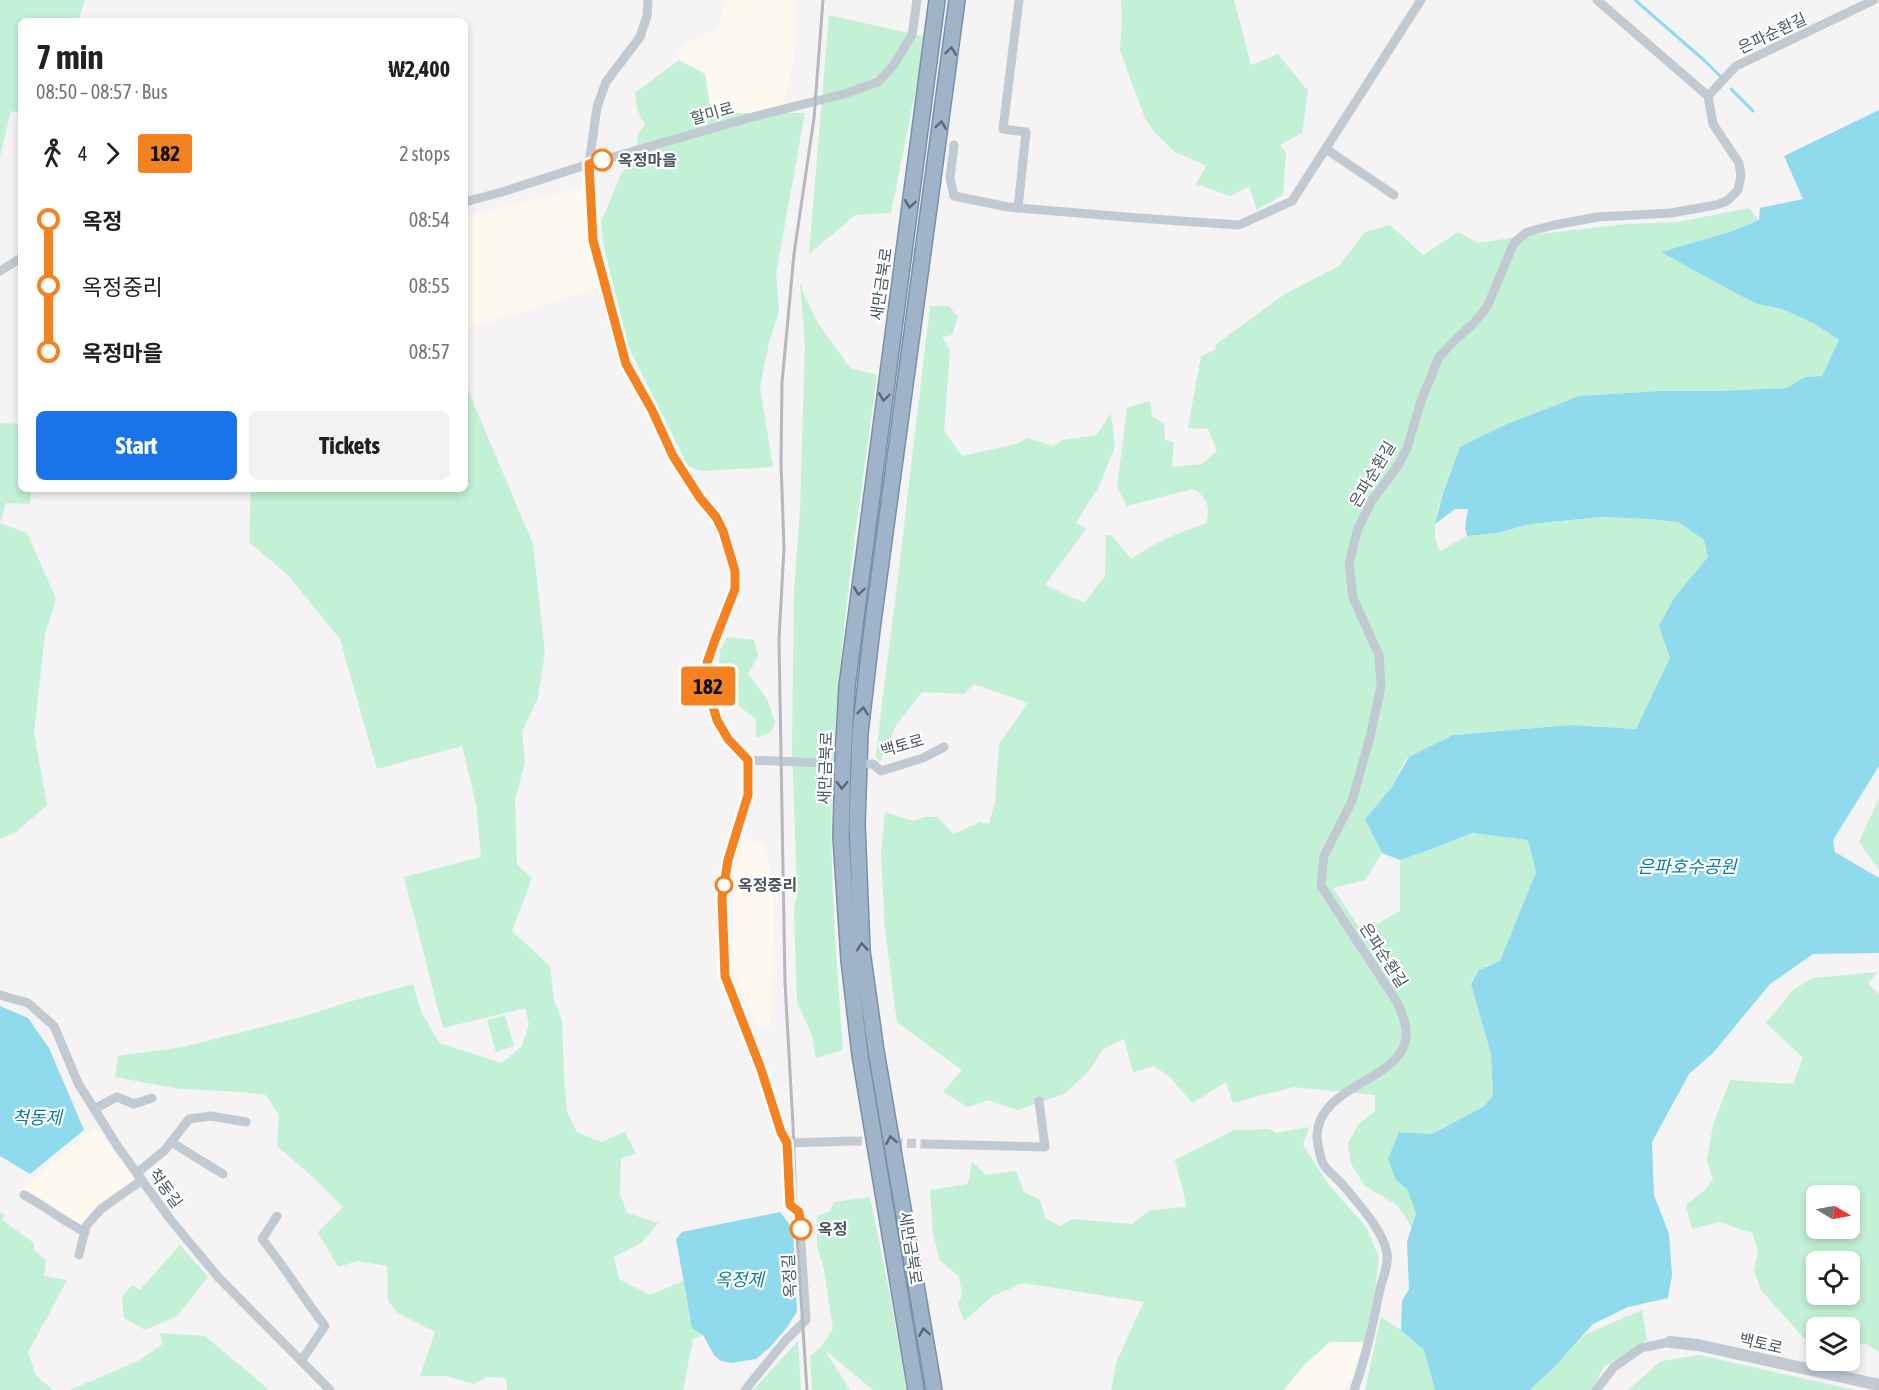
<!DOCTYPE html>
<html lang="en">
<head>
<meta charset="utf-8">
<style>
	:root { --surface:#fff; --page:#f2f2f2; --text:#202124; --muted:#757577; --accent:#1a73e8 }
	body { margin:0; font-family:"Asap Condensed","Noto Sans KR",sans-serif; background:var(--page); color:var(--text); height:100vh; display:flex; flex-direction:column; font-size:22px; white-space:nowrap }
	* { box-sizing:border-box; margin:0 }
	p { font-size:20px; color:var(--muted) }
	.icon { flex:none; width:33px; height:33px; fill:none; stroke:currentColor; stroke-width:2; stroke-linecap:round; stroke-linejoin:round }
	.map { position:relative; flex:1; overflow:hidden }
	.details { position:absolute; left:18px; top:18px; width:450px; height:474px; display:flex; flex-direction:column; background:var(--surface); border-radius:9px; box-shadow:0 3px 9px #0003 }
	.details>* { flex:none }
	.badge { padding:0 12px; border-radius:4px; font-size:21px; line-height:39px }
	.needle { width:39px; rotate:100deg }
	.tools { position:absolute; left:1806px; top:1185px; display:grid; gap:12px }
	.tools a { display:grid; place-items:center; width:54px; height:54px; border-radius:9px; background:var(--surface); box-shadow:0 3px 9px #0003; font-size:30px }
	.map>.badge { position:absolute; translate:-50% -50%; box-shadow:0 0 0 3px #fff }
	.legs { display:flex; align-items:center; gap:9px; height:66px; padding:0 18px; font-size:20px }
	.legs p { margin-inline-start:auto }
	.overview { display:flex; align-items:center; justify-content:space-between; height:102px; padding:0 18px }
	h1 { font-size:33px; font-weight:700; line-height:45px }
	.button { display:flex; gap:12px; margin-top:auto; padding:12px 18px }
	.button a { flex:1; height:69px; border-radius:9px; background:var(--accent); color:#fff; font-size:24px; font-weight:700; line-height:69px; text-align:center }
	.button a+a { background:var(--page); color:var(--text) }
	ul { padding:0 18px; list-style:none }
	li { display:flex; align-items:center; gap:21px; height:66px; font-size:22px }
	li i { display:grid; place-items:center; width:9px; height:100%; margin:0 8px; background:currentColor }
	li i::after { content:''; width:15px; height:15px; margin:-8px; border:4px solid; border-radius:50%; background:var(--surface) }
	li p { margin-inline-start:auto }
	li:first-child i { background:linear-gradient(#0000 50%,currentColor 0) }
	li:last-child i { background:linear-gradient(currentColor 50%,#0000 0) }
	.map>svg:first-child { display:block }
	.commercial { fill:#fdf9ef }
	.green { fill:#c3f1d5; fill-rule:evenodd }
	.water { fill:#90daee }
	.lines { fill:none; stroke-linecap:round; stroke-linejoin:round }
	.stream { stroke:#90daee; stroke-width:3 }
	.minor-tunnel { stroke:#caccce; stroke-width:9; stroke-dasharray:9 4.5; stroke-linecap:butt }
	.trunk-casing { stroke:#7690ad; stroke-width:18 }
	.minor { stroke:#c1cad2; stroke-width:9 }
	.tertiary { stroke:#c1cad2; stroke-width:12 }
	.trunk { stroke:#9fb4c9; stroke-width:15 }
	.rail { stroke:#b5b8bd; stroke-width:3 }
	.oneway { stroke:#5b6976 }
	.line-1-casing { stroke:#fff; stroke-width:14 }
	.line-1 { stroke:#f58220; stroke-width:9 }
	.stop-1-dot { fill:#fff; stroke:#f58220; stroke-width:3 }
	.labels { text-anchor:middle; dominant-baseline:central; stroke-width:4.5; stroke-linejoin:round; paint-order:stroke }
	.street-label { font-size:16px; fill:#4a5661; stroke:#fff }
	.stop-label { font-size:16px; font-weight:bold; fill:#4a5661; stroke:#fff; text-anchor:start }
	.water-label { font-size:18px; font-style:italic; fill:#0c7c9b; stroke:#fff }
</style>
</head>
<body>
<div class="map">
<svg width="1879" height="1390" viewBox="0 0 1879 1390">
	<rect width="100%" height="100%" fill="#f5f3f3"/>
	<g class="commercial">
		<path d="M726,0H796L795,54L782,113H711L705,74L679,60L677,52L689,42L718,28Z"/>
		<path d="M583,187L599,287L465,330V217Z"/>
		<path d="M744,839L766,844L774,904L771,1025L758,1027L732,968L734,870Z"/>
		<path d="M95,1127L135,1181L82,1227L67,1220L23,1187Z"/>
		<path d="M1330,1342H1364L1354,1371L1344,1390H1289L1287,1385L1307,1362Z"/>
	</g>
	<g class="green">
		<path d="M0,0H85L78,21H21V113L11,111L0,156Z"/>
		<path d="M1121,0H1234L1251,65L1278,54L1308,91L1302,133L1280,145L1286,153L1283,195L1257,210L1249,186L1230,196L1196,184L1206,166L1175,152L1155,133L1145,118L1120,51L1122,19Z"/>
		<path d="M829,15L926,37L891,213L855,215L809,254Z"/>
		<path d="M679,60L705,74L711,113H805L776,273L779,311L769,343L760,387L773,467L701,471L688,466L629,348L604,247L601,222L621,174L635,158L638,134L645,125L637,109L635,93Z"/>
		<path d="M1749,208L1759,220L1733,231L1661,252L1737,294L1757,304L1782,309L1815,324L1839,340L1822,376L1805,377L1788,388L1716,391H1659L1579,396L1507,424L1460,447C1451,473 1424,526 1440,551L1467,536L1497,533L1531,524L1601,517L1648,519L1678,522L1704,540L1708,557L1666,668L1636,729L1570,725L1453,735L1406,759L1391,788L1365,819L1382,853L1365,880L1333,888L1362,932L1400,911V860L1432,849L1472,833L1528,840L1536,872L1500,961L1486,966L1471,981L1491,1054L1493,1096L1483,1107L1432,1134L1399,1132L1396,1180L1407,1189L1416,1213L1412,1228L1397,1205L1365,1186L1351,1164L1348,1143L1358,1125L1375,1111V1095L1293,1087L1233,1103L1226,1082L1192,1103L1170,1077L1154,1066L1133,1072L1124,1039L1103,1049L1088,1072L1064,1094L1017,1110L988,1100L968,1107L943,1092L962,1070L897,1022L885,930L881,854L885,812L913,821L924,817H938L953,834L980,822L989,824L995,802L999,744L1028,703L974,684L964,694L922,692L897,724L880,762L876,757L882,702L896,594L930,306H949L958,317L952,335L942,337L950,350L944,431L962,456L1016,444L1028,438L1053,446L1063,440L1097,435L1111,412L1115,447L1099,486L1076,523L1086,529L1045,585L1084,603L1105,576L1106,535H1111L1131,559C1154,543 1179,532 1206,523C1211,507 1207,497 1193,489L1127,506L1117,487L1127,408L1150,401L1152,416L1164,424L1165,440L1174,442L1172,467L1202,464L1217,451L1208,429L1188,428L1201,356L1215,350L1216,344L1285,294L1339,266L1365,232L1390,225L1423,255L1458,232L1478,243L1538,234L1627,224L1678,222Z"/>
		<path d="M800,283L806,299L819,325L850,368L877,375C860,500 841,624 834,750C827,850 836,950 843,1050L816,1058L812,1035L797,1002L794,910L797,893L792,747L794,592L800,510L805,345Z"/>
		<path d="M465,383L533,544L545,652L538,698L522,732L525,763L515,799L517,865L532,878L512,931L550,966L554,1001L562,1019L564,1077L567,1111L577,1132L601,1142L625,1132L636,1153L621,1159L620,1194L627,1213L658,1223L641,1243L614,1257L619,1279L650,1295L683,1281L692,1327L703,1335L693,1339L683,1390H507L506,1378L486,1377L474,1384L447,1376H420L435,1332L398,1313L388,1301L387,1266L358,1261L338,1267L318,1232L343,1207L314,1178L277,1146L279,1115L266,1095L242,1092L180,1089L115,1077L118,1056L183,1047L305,1016L345,1003L413,984L421,1011L439,1043L502,1063L522,1046L529,1024L525,1008L443,1028L404,877L481,857L476,804L462,746L377,769L340,639L288,575L249,542L251,489H465Z"/>
		<path d="M0,423L21,424V489H31L30,504L6,503L0,523L27,533L56,599L45,634L34,733L47,805L16,832L0,839Z"/>
		<path d="M727,637L754,640L758,656L748,674L767,699L775,722L771,732L756,738V719L728,698L719,666L720,650Z"/>
		<path d="M1879,798V870L1859,842Z"/>
		<path d="M1877,972L1868,984L1879,994V1352L1866,1344L1850,1343V1328H1816V1340L1805,1339L1761,1290L1754,1271L1758,1250L1752,1233L1719,1222L1692,1229L1686,1205L1705,1190L1713,1180L1707,1160L1713,1125L1730,1080L1793,1084L1803,1058L1766,1023L1793,990L1813,978ZM1816,1196H1850V1228H1816ZM1816,1262H1850V1294H1816Z"/>
		<path d="M505,1015L514,1046L496,1052L487,1020Z"/>
		<path d="M1309,1127L1303,1145L1329,1185L1366,1227L1379,1257L1376,1284L1364,1342H1330L1307,1362L1283,1390H1111L1117,1360L1144,1302L1023,1283L993,1296L964,1321L958,1305L962,1295L959,1276L940,1261L933,1233L930,1190L968,1184L972,1162L986,1175L1016,1171L1024,1192L1040,1200L1045,1218L1060,1226L1072,1219L1132,1224L1150,1210L1187,1207L1175,1160L1234,1130L1269,1129L1276,1133Z"/>
		<path d="M870,1197L888,1285L907,1390H873L824,1349L850,1390H812L810,1356L822,1346L833,1329L824,1270L817,1245V1216L830,1211L834,1202Z"/>
		<path d="M0,1212L5,1215L2,1220L34,1243V1250L46,1261L44,1276L67,1280L28,1352L36,1376L53,1390H0Z"/>
		<path d="M180,1245L208,1277L177,1316L145,1330L124,1318L122,1297L132,1285L140,1290Z"/>
		<path d="M1642,1310L1647,1340L1604,1367L1591,1390H1530L1586,1334Z"/>
		<path d="M1381,1317L1401,1330L1424,1350L1435,1390H1365Z"/>
		<path d="M159,1333L205,1336L269,1390H70L138,1361L163,1344Z"/>
		<path d="M798,1341L801,1390H753Z"/>
		<path d="M1699,1355L1854,1390H1628L1661,1361Z"/>
	</g>
	<g class="water">
		<path d="M1879,110V766L1833,840L1835,852L1879,878V953L1813,954L1770,984L1713,1053L1689,1074L1652,1142L1654,1195L1669,1234L1672,1275L1668,1298L1628,1307L1593,1324L1556,1365L1530,1390H1435L1424,1350L1401,1330L1402,1301L1409,1289L1407,1242L1416,1213L1407,1189L1396,1180L1388,1159L1399,1132L1432,1134L1483,1107L1493,1096L1491,1054L1471,984L1479,970L1500,961L1536,872L1528,840L1472,833L1432,849L1400,860L1382,853L1365,819L1391,788L1409,757L1453,735L1570,725L1636,729L1670,658L1659,626L1674,598L1708,557L1704,540L1678,522L1648,519L1601,517L1531,524L1497,533L1467,536L1465,527L1468,509H1455L1435,524L1443,493L1460,447L1507,424L1579,396L1659,391H1716L1787,388L1805,377L1822,376L1839,340L1815,324L1782,309L1757,304L1737,294L1661,252L1733,231L1759,220L1760,208L1803,199L1784,156Z"/>
		<path d="M0,1006L28,1018L49,1048L84,1130L30,1174L0,1156Z"/>
		<path d="M780,1212L793,1229L797,1312L785,1330L770,1347L756,1359L731,1363L721,1361L714,1355L703,1335L692,1328L676,1239L682,1232Z"/>
	</g>
	<g class="lines">
		<g class="stream">
			<path d="M1635,0L1705,61L1721,77"/>
			<path d="M1731,89L1753,111"/>
		</g>
		<path class="minor-tunnel" d="M853,1141L926,1144"/>
		<g class="trunk-casing">
			<g id="trunk">
				<path d="M916,1390L860,1055L849,960L841,837L843,759L847,686L937,0"/>
				<path d="M934,1390L876,1051L862,951L857,824L860,733L872,629L957,0"/>
			</g>
		</g>
		<g class="minor">
			<path d="M648,0L647,16L640,37L606,82L597,107L589,164L593,240L626,364L652,410L673,456L700,498L716,517L735,571V589L707,663L709,693L717,720L728,739L748,760V795L728,860L722,899L725,976L761,1069L781,1132L787,1143L790,1205L799,1212L806,1320L785,1341L745,1390"/>
			<path d="M1597,0L1708,96"/>
			<path d="M1708,96L1736,66L1874,0"/>
			<path d="M954,145L950,178L954,196L1008,207L1138,218L1239,225L1292,201L1421,0"/>
			<path d="M1326,149L1394,195"/>
			<path d="M465,202L502,192L589,164L745,119L844,94L878,82L893,66L912,35L917,0"/>
			<path d="M1018,208L1026,132L1003,129L1019,0"/>
			<path d="M0,271L21,258"/>
			<path d="M748,760L824,763"/>
			<path d="M869,764H873L881,771L923,758L944,747"/>
			<path d="M0,995L28,1003L54,1026L78,1083L118,1147L170,1219L219,1278L330,1390"/>
			<path d="M94,1109L117,1097L134,1104L152,1098"/>
			<path d="M171,1142L223,1174"/>
			<path d="M787,1143L853,1141"/>
			<path d="M926,1144L1045,1147L1039,1101"/>
			<path d="M137,1173L165,1150L189,1119L211,1116L246,1122"/>
			<path d="M24,1195C45,1206 63,1221 85,1232"/>
			<path d="M277,1216L262,1239C285,1267 303,1298 325,1326L301,1361"/>
			<path d="M79,1255L86,1226L101,1209L142,1180"/>
			<path d="M1354,1390C1366,1357 1373,1323 1380,1289C1383,1278 1389,1263 1387,1253C1383,1230 1357,1202 1342,1184C1337,1178 1328,1172 1324,1165C1320,1159 1318,1145 1317,1138C1316,1088 1389,1083 1404,1046C1410,1032 1403,1015 1397,1002L1321,886L1324,856L1352,801L1370,737L1381,687L1379,655L1353,598L1349,564L1357,531L1371,502L1399,464L1407,448L1421,401L1439,357L1457,338L1473,324L1487,307L1514,243L1527,232L1554,225L1598,217L1671,213L1716,205L1727,201L1738,190L1741,176L1739,163L1713,124L1708,96"/>
			<path d="M1596,1390L1614,1367L1641,1348L1670,1342"/>
		</g>
		<path class="tertiary" d="M1670,1342L1698,1345L1879,1385"/>
		<use href="#trunk" class="trunk"/>
		<path class="rail" d="M807,1390L797,1237L793,1125L785,983L779,639L784,548L781,462L782,383L794,254L814,118L823,0"/>
	</g>
	<defs><path id="oneway-chevron" d="M-2-3.5L2.5 0L-2 3.5" fill="none" stroke-width="1.6" stroke-linecap="round" stroke-linejoin="round" transform="scale(1.5)"/></defs>
	<g class="oneway">
		<use href="#oneway-chevron" transform="translate(951 51) rotate(-83)"/>
		<use href="#oneway-chevron" transform="translate(941 125) rotate(-82)"/>
		<use href="#oneway-chevron" transform="translate(910 204) rotate(98)"/>
		<use href="#oneway-chevron" transform="translate(884 397) rotate(98)"/>
		<use href="#oneway-chevron" transform="translate(859 591) rotate(98)"/>
		<use href="#oneway-chevron" transform="translate(863 711) rotate(-84)"/>
		<use href="#oneway-chevron" transform="translate(842 785) rotate(91)"/>
		<use href="#oneway-chevron" transform="translate(862 947) rotate(-94)"/>
		<use href="#oneway-chevron" transform="translate(891 1140) rotate(-100)"/>
		<use href="#oneway-chevron" transform="translate(924 1332) rotate(-100)"/>
	</g>
	<g class="lines">
		<g class="line-1-casing">
			<path id="line-1" d="M602,160L589,164L593,240L626,364L652,410L673,456L700,498L716,517L723,531L735,571V589L715,640L707,663L709,693L717,720L728,739L748,760V795L728,860L722,898L725,976L761,1069L781,1132L787,1143L790,1205L799,1212L801,1229"/>
		</g>
		<use href="#line-1" class="line-1"/>
	</g>
	<g class="stop-1-dot">
		<circle cx="602" cy="160" r="10"/>
		<circle cx="724" cy="885" r="8"/>
		<circle cx="801" cy="1229" r="10"/>
	</g>
	<g class="labels">
		<g class="street-label">
			<text transform="translate(1772 33) rotate(-25)">은파순환길</text>
			<text transform="translate(712 113) rotate(-16)">할미로</text>
			<text transform="translate(881 284) rotate(-82)">새만금북로</text>
			<text transform="translate(1372 474) rotate(-59)">은파순환길</text>
			<text transform="translate(902 745) rotate(-16)">백토로</text>
			<text transform="translate(825 768) rotate(-88)">새만금북로</text>
			<text transform="translate(1384 955) rotate(57)">은파순환길</text>
			<text transform="translate(166 1188) rotate(54)">척동길</text>
			<text transform="translate(911 1248) rotate(81)">새만금북로</text>
			<text transform="translate(789 1276) rotate(-93)">옥정길</text>
			<text transform="translate(1761 1343) rotate(13)">백토로</text>
		</g>
		<g class="stop-label">
			<text x="618" y="160">옥정마을</text>
			<text x="738" y="885">옥정중리</text>
			<text x="818" y="1229">옥정</text>
		</g>
		<g class="water-label">
			<text x="1687" y="866">은파호수공원</text>
			<text x="37" y="1117">척동제</text>
			<text x="739" y="1279">옥정제</text>
		</g>
	</g>
</svg>
<div class="tools">
<a><svg class="needle" viewBox="-14 -14 28 28"><path d="M0-13l5 13h-10z" fill="#e53935"/><path d="M0 13l5-13h-10z" fill="#757577"/></svg></a>
<a><svg class="icon" aria-label="locate" viewBox="0 0 24 24"><circle cx="12" cy="12" r="6"/><path d="M12 2v4M12 18v4M2 12h4M18 12h4"/></svg></a>
<a><svg class="icon" aria-label="layers" viewBox="0 0 24 24"><path d="M12 4l9 5-9 5-9-5zM3 14l9 5 9-5"/></svg></a>
</div>
<b class="badge" style="left:708px;top:686px;background:#f58220;color:#111">182</b>
<section class="details">
<div class="overview"><div><h1>7 min</h1><p>08:50 – 08:57 · Bus</p></div><b>₩2,400</b></div>
<div class="legs"><svg class="icon" aria-label="walk" viewBox="0 0 24 24"><circle cx="13" cy="4" r="2"/><path d="M13 8l-2 6 4 7M11 14l-3 7M7 12l3-4h3l4 4"/></svg>4<svg class="icon" aria-label="forward" viewBox="0 0 24 24"><path d="M9 5l7 7-7 7"/></svg><b class="badge" style="background:#f58220;color:#111">182</b><p>2 stops</p></div>
<ul>
<li><i style="color:#f58220"></i><b>옥정</b><p>08:54</p></li>
<li><i style="color:#f58220"></i><span>옥정중리</span><p>08:55</p></li>
<li><i style="color:#f58220"></i><b>옥정마을</b><p>08:57</p></li>
</ul>
<div class="button"><a>Start</a><a>Tickets</a></div>
</section>
</div>
</body>
</html>
